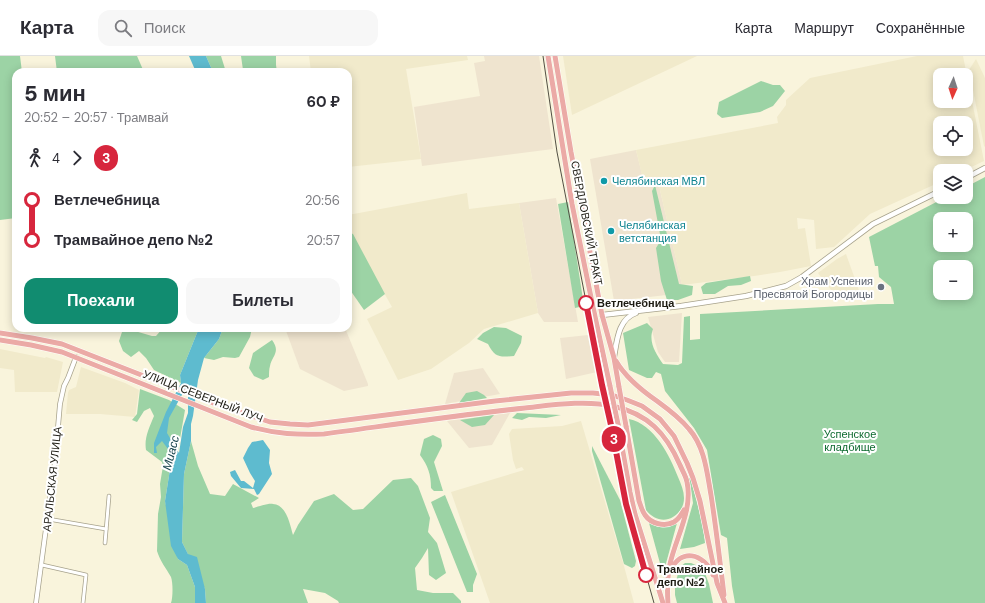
<!DOCTYPE html>
<html lang="ru">
<head>
<meta charset="utf-8">
<style>
	:root { --surface:#fff; --page:#f7f7f7; --text:#2b2b33; --muted:#7c7c81; --line:#e1e1e2; --accent:#118c70 }
	body { margin:0; font-family:"DM Sans",sans-serif; background:var(--page); color:var(--text); height:100vh; display:flex; flex-direction:column; font-size:15px; white-space:nowrap }
	* { box-sizing:border-box; margin:0 }
	p { font-size:13px; color:var(--muted) }
	.icon { flex:none; width:22px; height:22px; fill:none; stroke:currentColor; stroke-width:2; stroke-linecap:round; stroke-linejoin:round }
	.map { position:relative; flex:1; overflow:hidden }
	.drawer { position:absolute; left:12px; top:12px; width:340px; height:264px; display:flex; flex-direction:column; background:var(--surface); border-radius:12px; box-shadow:0 2px 10px #0003 }
	.drawer>* { flex:none }
	.badge { padding:0 8px; border-radius:13px; font-size:14px; line-height:26px }
	.needle { width:26px; rotate:183deg }
	.fabs { position:absolute; left:933px; top:12px; display:grid; gap:8px }
	.fabs a { display:grid; place-items:center; width:40px; height:40px; border-radius:8px; background:var(--surface); box-shadow:0 2px 10px #0003; font-size:20px }
	.map>.badge { position:absolute; translate:-50% -50%; box-shadow:0 0 0 2px #fff }
	.legs { display:flex; align-items:center; gap:6px; height:44px; padding:0 12px; font-size:13px }
	.legs p { margin-inline-start:auto }
	.headline { display:flex; align-items:center; justify-content:space-between; height:68px; padding:0 12px }
	h1 { font-size:22px; font-weight:800; line-height:30px }
	.button { display:flex; gap:8px; margin-top:auto; padding:8px 12px }
	.button a { flex:1; height:46px; border-radius:12px; background:var(--accent); color:#fff; font-size:16px; font-weight:800; line-height:46px; text-align:center }
	.button a+a { background:var(--page); color:var(--text) }
	ul { padding:0 12px; list-style:none }
	li { display:flex; align-items:center; gap:14px; height:40px; font-size:15px }
	li i { display:grid; place-items:center; width:6px; height:100%; margin:0 5px; background:currentColor }
	li i::after { content:''; width:10px; height:10px; margin:-5px; border:3px solid; border-radius:50%; background:var(--surface) }
	li p { margin-inline-start:auto }
	li:first-child i { background:linear-gradient(#0000 50%,currentColor 0) }
	li:last-child i { background:linear-gradient(currentColor 50%,#0000 0) }
	header { display:flex; align-items:center; gap:24px; box-sizing:border-box; height:56px; padding:0 20px; background:var(--surface); border-bottom:1px solid var(--line) }
	header strong { font-size:19px }
	nav { display:flex; gap:22px; margin-inline-start:auto; font-size:14px }
	.search { width:280px; height:36px; background:var(--page); display:flex; align-items:center; gap:10px; box-sizing:border-box; padding:0 14px; border-radius:12px; color:var(--muted); font-size:15px }
	.map>svg:first-child { display:block }
	.commercial { fill:#efe4cf }
	.built { fill:#f1eacb; fill-rule:evenodd }
	.green { fill:#9cd3a5; fill-rule:evenodd }
	.water { fill:#5ebbcf; fill-rule:evenodd }
	.lines { fill:none; stroke-linecap:round; stroke-linejoin:round }
	.minor-casing { stroke:#a7a28c; stroke-width:4.5 }
	.tertiary-casing { stroke:#a7a28c; stroke-width:5.5 }
	.secondary-casing { stroke:#a7a28c; stroke-width:6 }
	.primary-casing { stroke:#fff; stroke-width:6 }
	.minor { stroke:#fff; stroke-width:3 }
	.tertiary { stroke:#fff; stroke-width:4 }
	.secondary { stroke:#fff; stroke-width:4.5 }
	.primary { stroke:#ebaaa6; stroke-width:5 }
	.tram { stroke:#525044; stroke-width:1 }
	.primary-bridge-casing { stroke:#fff; stroke-width:6; stroke-linecap:butt }
	.primary-bridge { stroke:#ebaaa6; stroke-width:5 }
	.line-1-casing { stroke:#fff; stroke-width:9 }
	.line-1 { stroke:#d7263d; stroke-width:6 }
	.culture-dot { fill:#0f9aa8; stroke:#fff; stroke-width:1.5 }
	.worship-dot { fill:#6b7280; stroke:#fff; stroke-width:1.5 }
	.stop-1-dot { fill:#fff; stroke:#d7263d; stroke-width:2 }
	.labels { text-anchor:middle; dominant-baseline:central; stroke-width:4; stroke-linejoin:round; paint-order:stroke }
	.culture-label { font-size:11px; fill:#0d838f; stroke:#fff; text-anchor:start }
	.street-label { font-size:11px; fill:#1d1b13; stroke:#fff }
	.worship-label { font-size:11px; fill:#5b616d; stroke:#fff; text-anchor:end }
	.stop-label { font-size:11px; font-weight:bold; fill:#1d1b13; stroke:#fff; text-anchor:start }
	.park-label { font-size:11px; fill:#0d6a2f; stroke:#fff }
	.water-label { font-size:12px; font-style:italic; fill:#1c4750; stroke:#fff }
</style>
</head>
<body>
<header>
<strong>Карта</strong>
<div class="search"><svg class="icon" aria-label="search" viewBox="0 0 24 24"><circle cx="10" cy="10" r="6"/><path d="M15 15l6 6"/></svg>Поиск</div>
<nav><a>Карта</a><a>Маршрут</a><a>Сохранённые</a></nav>
</header>
<div class="map">
<svg width="985" height="547" viewBox="0 0 985 547">
	<rect width="100%" height="100%" fill="#f9f4dc"/>
	<g class="commercial">
		<path d="M484,0H539L553,93L422,110L414,51L480,40L474,7L485,5Z"/>
		<path d="M636,94L643,122L657,121L684,237L614,245L590,103Z"/>
		<path d="M556,142L578,266H544L538,257L519,147Z"/>
		<path d="M682,257L679,306H665L658,296L648,261Z"/>
		<path d="M285,272H345L368,328V330L344,335L300,313Z"/>
		<path d="M588,279L597,316L566,323L560,282Z"/>
		<path d="M483,312L500,338L445,348L454,317Z"/>
		<path d="M510,357L492,389L469,392L447,365Z"/>
	</g>
	<g class="built">
		<path d="M309,0H467L468,4L406,13L421,103L348,111V16H311Z"/>
		<path d="M563,0H697L572,59Z"/>
		<path d="M917,0H963L984,105L963,115H940V126L870,158L834,191L816,193L814,164L797,162L798,173L805,172L811,210L780,216L754,220L682,229L657,121L643,123L636,94L778,67L777,61L786,49V44L810,22ZM940,19H966V45H940ZM940,67H966V93H940Z"/>
		<path d="M976,3L985,22V91L984,90L969,14Z"/>
		<path d="M467,137L469,153L519,147L538,257L484,273L469,287L431,313L398,324L367,263L392,251L348,173V159Z"/>
		<path d="M846,198L860,237L835,239L818,217L837,203Z"/>
		<path d="M0,293L45,302L46,301L63,306L57,336H15L14,314L0,312Z"/>
		<path d="M81,311L125,327L139,334L135,361L100,358H66L68,337L69,334L76,331Z"/>
		<path d="M581,365L624,510L634,547H490L451,436L524,414L522,411L516,413L513,404L509,378L512,373L562,370Z"/>
	</g>
	<g class="green">
		<path d="M0,0H20L22,16H16V162L0,164Z"/>
		<path d="M55,0H137L144,16H57Z"/>
		<path d="M206,0H221L226,16H213Z"/>
		<path d="M241,0H276V9L277,16H247L243,14Z"/>
		<path d="M761,25L773,29H780L785,35L773,50L760,56L722,62L717,58L719,46Z"/>
		<path d="M985,121V547H735L732,530L727,482L721,479L707,394L694,372L665,335L661,318L656,316L652,322H647L629,314L623,277L647,267L653,273C648,286 656,298 663,308L678,309L682,307L684,261L690,260V284L700,283V258L878,248H894L891,231L879,221L878,210H875L869,181L946,141H966V131ZM940,163H966V189H940ZM940,211H966V237H940Z"/>
		<path d="M655,129L679,228L693,230L692,239L678,244H667L661,225L656,192L661,184L652,135Z"/>
		<path d="M568,146L584,250L575,252L558,148Z"/>
		<path d="M348,176L353,178L385,238L364,254L348,231Z"/>
		<path d="M750,220L751,225L741,229L728,230L715,238H703L701,231L706,227Z"/>
		<path d="M494,271L506,272L522,280L521,287L514,300C500,301 495,302 488,288L477,283L483,277Z"/>
		<path d="M163,272H199L180,319L181,327L154,314L146,302L139,295L131,301L123,295L119,285L122,276L128,273L152,280H156Z"/>
		<path d="M223,272H252L250,281L239,301L235,302L223,301L214,304L204,302L219,283Z"/>
		<path d="M272,284C281,296 272,300 270,310C269,313 269,317 269,321L263,324L254,320L249,312L253,297Z"/>
		<path d="M140,333L169,344L185,354L178,394L163,404L170,402L171,407L165,445L178,503L187,509L195,531V547H171C173,541 173,527 171,521C166,512 160,505 157,495L158,458L161,441L160,428L163,410L162,406L146,394C144,382 149,372 154,360L150,352L144,355L137,366L132,364L137,358Z"/>
		<path d="M477,335L484,339L487,342L459,347L466,337Z"/>
		<path d="M517,357L561,359L546,362L529,361L522,364L512,362Z"/>
		<path d="M494,359L485,369L472,371L460,364Z"/>
		<path d="M629,363C654,368 670,400 678,421C681,428 684,435 684,442C684,446 683,450 681,453C672,467 656,467 646,454Z"/>
		<path d="M433,379L441,383L442,390L434,406L443,435H434L431,432C431,418 428,410 420,399L424,383Z"/>
		<path d="M191,385L198,410L210,438L225,440L233,428L259,442L251,447L253,452C258,451 268,447 273,448C287,449 290,469 293,479L298,469L314,445L334,438L353,454L363,453L393,424L411,422L418,430L430,462L428,476L437,487L446,517L436,524L429,519L428,492L422,502L415,512L417,534L433,537H453L461,545V547H339L338,545L325,537L303,533L308,547H206L205,533L182,486L184,418Z"/>
		<path d="M592,390L620,444L636,505L635,510L632,512L624,508L592,395Z"/>
		<path d="M690,422L691,424C696,444 703,466 705,487L694,491L680,493L693,447L691,433L689,423Z"/>
		<path d="M445,439L477,518L473,529V536H467L431,446Z"/>
		<path d="M649,467C661,473 666,472 677,467L665,511L664,522Z"/>
		<path d="M685,507H691L703,512L709,528L713,547H677L675,539V528L680,511Z"/>
	</g>
	<g class="water">
		<path d="M189,0H206L213,16H196Z"/>
		<path d="M199,272H223L219,283L204,302L198,324L193,360L191,368V385L184,418L182,486L188,498L197,501L205,533L206,547H195V531L187,509L178,503L171,490L165,445L171,407L168,393L162,385L156,391L157,397H154V387L166,356L181,327L180,319ZM188,328V357L183,371L179,397L167,377L169,362Z"/>
		<path d="M263,384L270,394L269,407L272,418L259,438L257,439L254,433L241,432L231,420L230,416L235,414L241,425H244L253,432L255,425L250,417L243,402L248,392L252,386Z"/>
	</g>
	<g class="lines">
		<g class="minor-casing">
			<g id="minor">
				<path d="M48,463L106,473"/>
				<path d="M105,487L109,440"/>
				<path d="M42,509L86,519L83,547"/>
			</g>
		</g>
		<g class="tertiary-casing">
			<path id="tertiary" d="M36,547L55,405L60,348L64,330L68,322L76,301"/>
		</g>
		<g class="secondary-casing">
			<g id="secondary">
				<path d="M966,122L985,112"/>
				<path d="M602,259L681,250L746,240L786,230L802,221L873,168L940,135"/>
				<path d="M614,301C617,285 618,263 636,257"/>
			</g>
		</g>
		<g class="primary-casing">
			<g id="primary">
				<path d="M548,0L572,148L593,251L610,330"/>
				<path d="M555,0L571,96L602,259L614,302L619,331"/>
				<path d="M0,277L32,282L62,288L213,347L270,366L290,368L308,369L495,345L571,337H593L612,339L627,344L642,350L660,363L674,380L687,407L693,422L700,445L717,527L725,547"/>
				<path d="M0,284L31,289L62,296L251,371C277,378 297,379 324,378C391,369 458,359 525,352C553,349 585,344 613,350C648,358 666,377 680,409C682,414 686,420 687,426C693,454 676,481 670,508C667,522 667,533 668,547"/>
				<path d="M616,305C626,322 641,334 657,345C668,353 680,362 689,373C705,391 707,417 711,439C716,472 720,505 724,539"/>
				<path d="M618,368L630,436L635,458L663,547"/>
				<path d="M626,370L639,445C641,450 642,455 645,459C651,468 665,471 674,466C679,463 681,459 684,454"/>
				<path d="M670,516C680,491 704,497 713,519"/>
			</g>
		</g>
		<use href="#minor" class="minor"/>
		<use href="#tertiary" class="tertiary"/>
		<use href="#secondary" class="secondary"/>
		<use href="#primary" class="primary"/>
		<path class="tram" d="M543,0L557,96L589,261L611,369L626,448L654,547"/>
		<g class="primary-bridge-casing">
			<g id="primary-bridge">
				<path d="M610,330L618,368"/>
				<path d="M619,331L626,370"/>
			</g>
		</g>
		<use href="#primary-bridge" class="primary-bridge"/>
	</g>
	<g class="lines">
		<g class="line-1-casing">
			<path id="line-1" d="M586,247L602,329L611,369L626,448L646,519"/>
		</g>
		<use href="#line-1" class="line-1"/>
	</g>
	<g class="culture-dot">
		<circle cx="604" cy="125" r="4"/>
		<circle cx="611" cy="175" r="4"/>
	</g>
	<circle class="worship-dot" cx="881" cy="231" r="4"/>
	<g class="stop-1-dot">
		<circle cx="586" cy="247" r="7"/>
		<circle cx="646" cy="519" r="7"/>
	</g>
	<g class="labels">
		<g class="culture-label">
			<text x="612" y="125">Челябинская МВЛ</text>
			<text x="619" y="169">Челябинская<tspan x="619" dy="13">ветстанция</tspan></text>
		</g>
		<g class="street-label">
			<text transform="translate(587 167) rotate(79)">СВЕРДЛОВСКИЙ ТРАКТ</text>
			<text transform="translate(203 340) rotate(21)">УЛИЦА СЕВЕРНЫЙ ЛУЧ</text>
			<text transform="translate(52 423) rotate(-84)">АРАЛЬСКАЯ УЛИЦА</text>
		</g>
		<g class="worship-label">
			<text x="873" y="225">Храм Успения<tspan x="873" dy="13">Пресвятой Богородицы</tspan></text>
		</g>
		<g class="stop-label">
			<text x="597" y="247">Ветлечебница</text>
			<text x="657" y="513">Трамвайное<tspan x="657" dy="13">депо №2</tspan></text>
		</g>
		<g class="park-label">
			<text x="850" y="378">Успенское<tspan x="850" dy="13">кладбище</tspan></text>
		</g>
		<g class="water-label">
			<text transform="translate(171 397) rotate(-76)">Миасс</text>
		</g>
	</g>
</svg>
<div class="fabs">
<a><svg class="needle" viewBox="-14 -14 28 28"><path d="M0-13l5 13h-10z" fill="#e53935"/><path d="M0 13l5-13h-10z" fill="#7c7c81"/></svg></a>
<a><svg class="icon" aria-label="locate" viewBox="0 0 24 24"><circle cx="12" cy="12" r="6"/><path d="M12 2v4M12 18v4M2 12h4M18 12h4"/></svg></a>
<a><svg class="icon" aria-label="layers" viewBox="0 0 24 24"><path d="M12 4l9 5-9 5-9-5zM3 14l9 5 9-5"/></svg></a>
<a>+</a>
<a>−</a>
</div>
<b class="badge" style="left:614px;top:383px;background:#d7263d;color:#fff">3</b>
<section class="drawer">
<div class="headline"><div><h1>5 мин</h1><p>20:52 – 20:57 · Трамвай</p></div><b>60 ₽</b></div>
<div class="legs"><svg class="icon" aria-label="walk" viewBox="0 0 24 24"><circle cx="13" cy="4" r="2"/><path d="M13 8l-2 6 4 7M11 14l-3 7M7 12l3-4h3l4 4"/></svg>4<svg class="icon" aria-label="forward" viewBox="0 0 24 24"><path d="M9 5l7 7-7 7"/></svg><b class="badge" style="background:#d7263d;color:#fff">3</b></div>
<ul>
<li><i style="color:#d7263d"></i><b>Ветлечебница</b><p>20:56</p></li>
<li><i style="color:#d7263d"></i><b>Трамвайное депо №2</b><p>20:57</p></li>
</ul>
<div class="button"><a>Поехали</a><a>Билеты</a></div>
</section>
</div>
</body>
</html>
